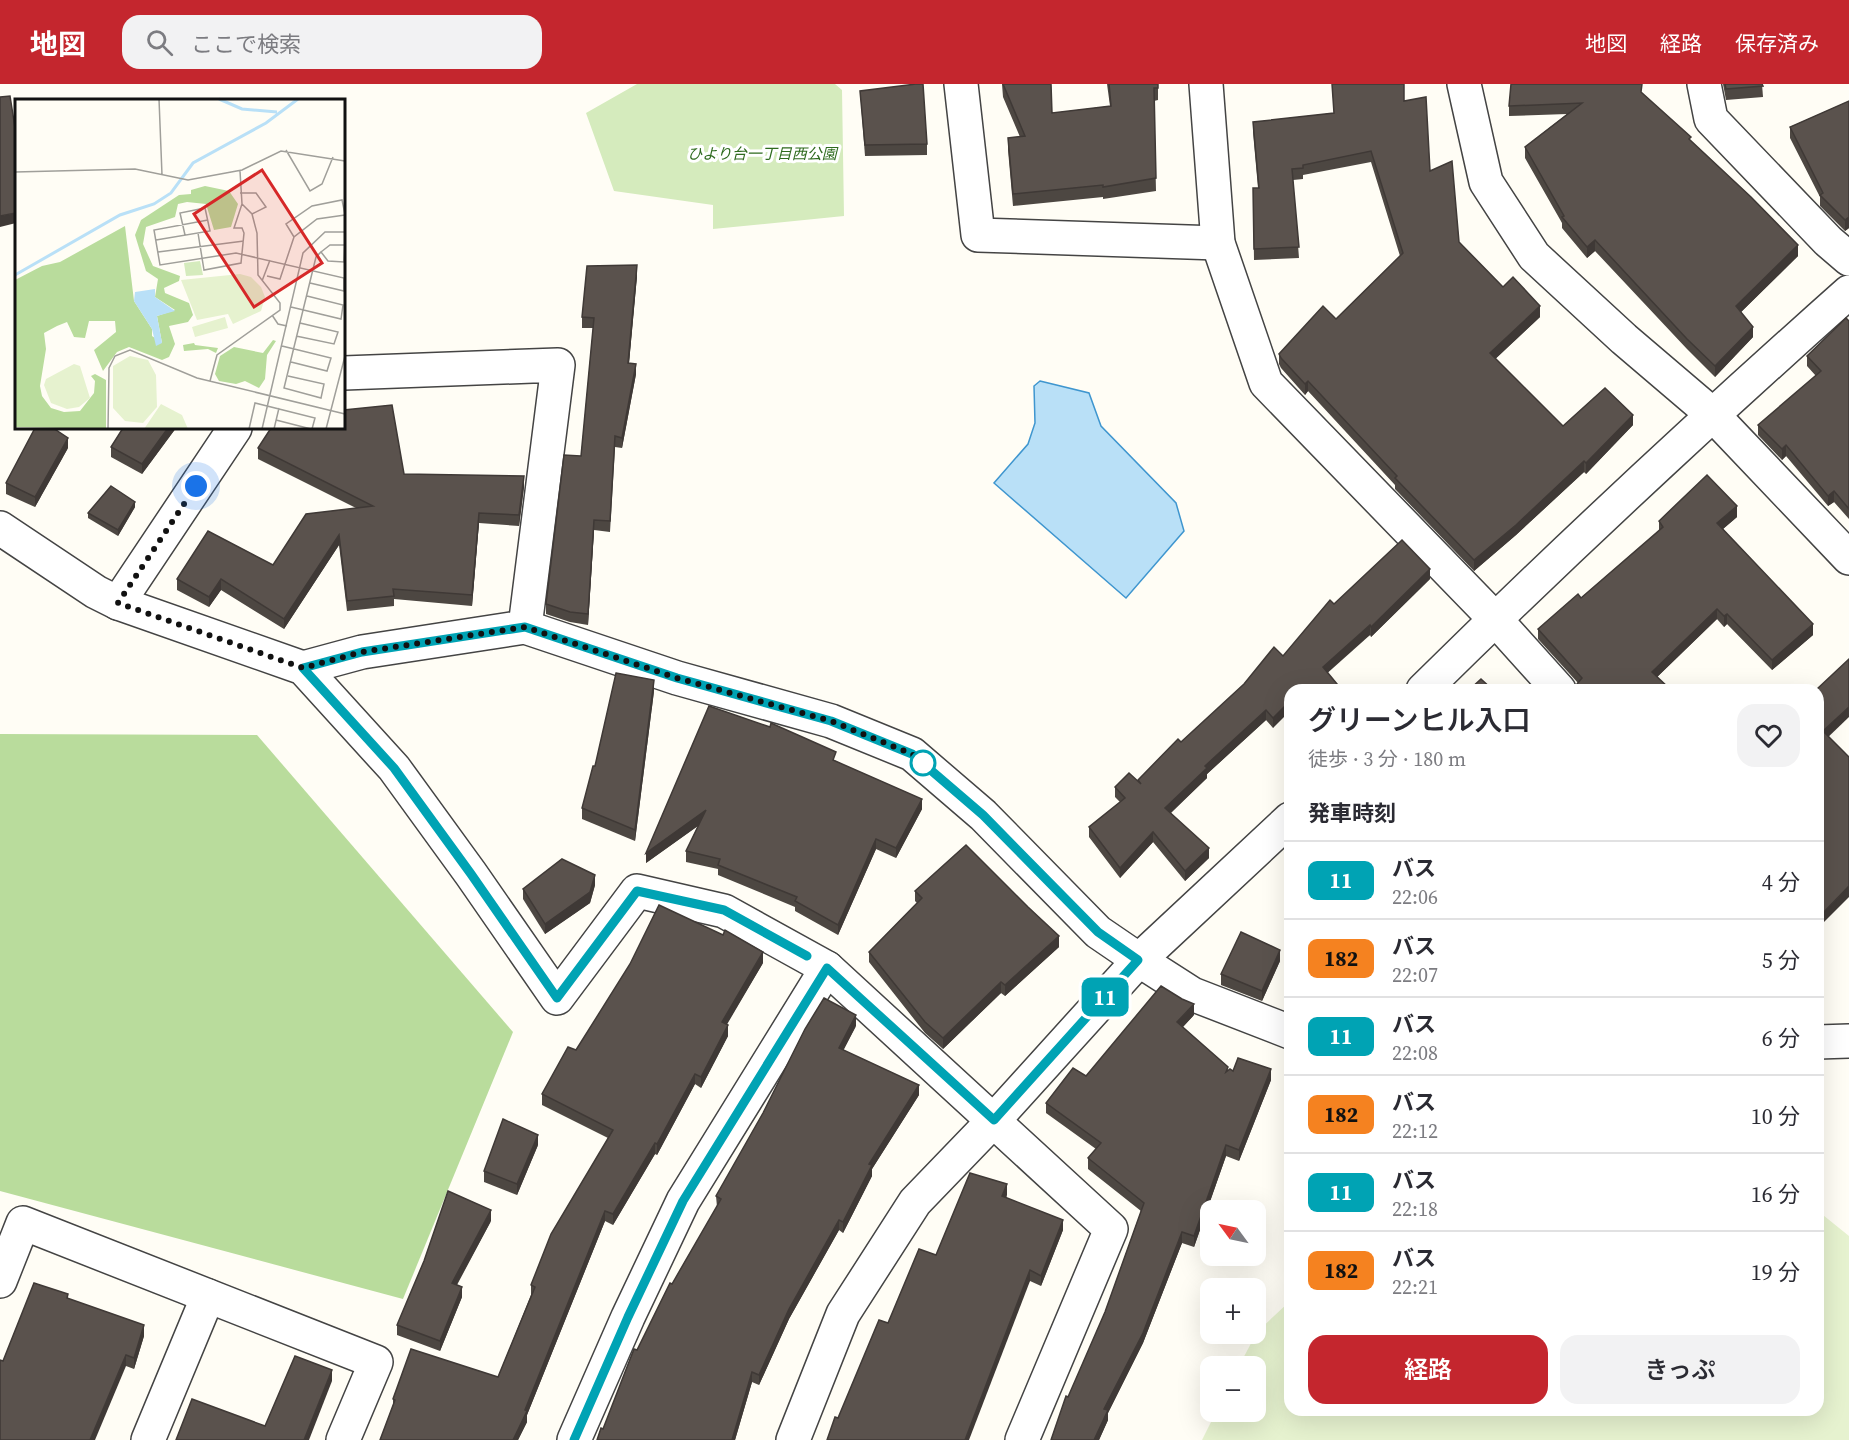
<!DOCTYPE html>
<html lang="ja">
<head>
<meta charset="utf-8">
<style>
	:root { --surface:#fff; --page:#f2f2f3; --text:#2b2b33; --muted:#7c7c81; --line:#e1e1e2; --accent:#c4262e }
	body { margin:0; font-family:"Source Serif 4","Noto Sans JP",serif; background:var(--page); color:var(--text); height:100vh; display:flex; flex-direction:column; font-size:22px; white-space:nowrap }
	* { box-sizing:border-box; margin:0 }
	p { font-size:20px; color:var(--muted) }
	.icon { flex:none; width:33px; height:33px; fill:none; stroke:currentColor; stroke-width:2; stroke-linecap:round; stroke-linejoin:round }
	.map { position:relative; flex:1; overflow:hidden }
	.drawer { position:absolute; left:1284px; top:600px; width:540px; height:732px; display:flex; flex-direction:column; background:var(--surface); border-radius:18px; box-shadow:0 6px 24px #0002 }
	.drawer>* { flex:none }
	.badge { padding:0 12px; border-radius:9px; font-size:21px; line-height:39px }
	.needle { width:39px; rotate:303deg }
	.fabs { position:absolute; left:1200px; top:1116px; display:grid; gap:12px }
	.fabs a { display:grid; place-items:center; width:66px; height:66px; border-radius:12px; background:var(--surface); box-shadow:0 6px 24px #0002; font-size:30px }
	.you { position:absolute; width:30px; height:30px; margin:-15px; border:4px solid #fff; border-radius:50%; background:#1a73e8; box-shadow:0 0 0 9px #1a73e833 }
	.map>.badge { position:absolute; translate:-50% -50%; box-shadow:0 0 0 3px #fff }
	h2 { padding:0 24px; font-size:22px; line-height:54px }
	.round { display:grid; place-items:center; flex:none; width:63px; height:63px; border-radius:18px; background:var(--page) }
	.summary { display:flex; align-items:center; justify-content:space-between; height:102px; padding:0 24px }
	h1 { font-size:28px; font-weight:600; line-height:45px }
	.primary-button { display:flex; gap:12px; margin-top:auto; padding:12px 24px }
	.primary-button a { flex:1; height:69px; border-radius:18px; background:var(--accent); color:#fff; font-size:24px; font-weight:600; line-height:69px; text-align:center }
	.primary-button a+a { background:var(--page); color:var(--text) }
	ul { padding:0; list-style:none }
	li { display:flex; align-items:center; gap:18px; height:78px; padding:0 24px; border-top:2px solid var(--line) }
	li div { flex:1 }
	li b { display:block; font-size:22px }
	li em { font-style:normal }
	li .badge { min-width:66px; font-weight:700; text-align:center }
	header { display:flex; align-items:center; gap:36px; box-sizing:border-box; height:84px; padding:0 30px; background:var(--accent); color:#fff }
	header strong { font-size:28px }
	nav { display:flex; gap:33px; margin-inline-start:auto; font-size:21px }
	.search { width:420px; height:54px; background:var(--page); display:flex; align-items:center; gap:15px; box-sizing:border-box; padding:0 21px; border-radius:18px; color:var(--muted); font-size:22px }
	.map>svg:first-child { display:block }
	.green { fill:#d5ebbd }
	.forest { fill:#b9dc9c }
	.pitch { fill:#e6f2cf }
	.water { fill:#b9e0f7; stroke:#3f96cf; stroke-width:1.5 }
	.lines { fill:none; stroke-linecap:round; stroke-linejoin:round }
	.minor-casing { stroke:#444; stroke-width:36 }
	.tertiary-casing { stroke:#444; stroke-width:36 }
	.minor { stroke:#fff; stroke-width:33 }
	.tertiary { stroke:#fff; stroke-width:33 }
	.wall { fill:#4d4742 }
	.shaded-wall { fill:#3f3936 }
	.building { fill:#5a524d; stroke:#3f3936; stroke-width:1.5 }
	.line-casing { stroke:#fff; stroke-width:14 }
	.line { stroke:#00a3b4; stroke-width:9 }
	.walk { stroke:#111; stroke-width:6; stroke-dasharray:0 10.8 }
	.stop-dot { fill:#fff; stroke:#00a3b4; stroke-width:3 }
	.labels { text-anchor:middle; dominant-baseline:central; stroke-width:6; stroke-linejoin:round; paint-order:stroke }
	.park-label { font-size:15px; font-style:italic; fill:#2f6b1f; stroke:#fff }
	.inset-river { fill:none; stroke:#b9e0f7; stroke-width:3 }
	.inset-road { fill:none; stroke:#a09f9a; stroke-width:1.5 }
	.view { fill:#d62828; fill-opacity:0.15; stroke:#d62828; stroke-width:3 }
	.inset-edge { fill:none; stroke:#111; stroke-width:3 }
</style>
</head>
<body>
<header>
<strong>地図</strong>
<div class="search"><svg class="icon" aria-label="search" viewBox="0 0 24 24"><circle cx="10" cy="10" r="6"/><path d="M15 15l6 6"/></svg>ここで検索</div>
<nav><a>地図</a><a>経路</a><a>保存済み</a></nav>
</header>
<div class="map">
<svg width="1849" height="1356" viewBox="0 0 1849 1356">
	<rect width="100%" height="100%" fill="#fffdf5"/>
	<path class="green" d="M637,0H835L842,6L844,132L713,145V121L614,107L586,29Z"/>
	<path class="forest" d="M0,650L257,651L513,948L403,1215L0,1107Z"/>
	<path class="pitch" d="M1818,1127L1849,1152V1356H1202L1216,1328H1256V1282H1239L1257,1248L1290,1217V1326H1818Z"/>
	<path class="water" d="M1040,297L1089,309L1101,342L1176,419L1184,447L1126,514L994,399L1028,360L1035,339L1034,302Z"/>
	<g class="lines">
		<g class="minor-casing">
			<g id="minor">
				<path d="M961,0L978,151L1218,159"/>
				<path d="M1206,0L1218,159L1266,299L1495,535L1559,606"/>
				<path d="M1704,0L1711,35L1828,157L1849,175"/>
				<path d="M344,289L558,281L525,543"/>
				<path d="M0,444L96,508L118,519L303,584L394,684L471,790L557,914L637,807L724,827L827,884L1111,1145L1022,1356"/>
				<path d="M118,519L235,344"/>
				<path d="M303,584L362,568L525,543L677,594L831,637L912,670L983,731L1098,848L1139,876L1192,910L1290,948"/>
				<path d="M1423,606C1562,469 1704,337 1849,208"/>
				<path d="M1818,958L1849,957"/>
				<path d="M0,1197L23,1139L376,1278L343,1356"/>
				<path d="M148,1356L208,1212"/>
				<path d="M574,1356L628,1233L683,1117L827,884"/>
				<path d="M793,1356L843,1230L915,1118L994,1036L1139,876L1290,735"/>
			</g>
		</g>
		<g class="tertiary-casing">
			<path id="tertiary" d="M1464,0L1486,98L1534,172L1624,255L1712,330L1849,474"/>
		</g>
		<use href="#minor" class="minor"/>
		<use href="#tertiary" class="tertiary"/>
	</g>
	<g class="wall">
		<path d="M1002,0H1051L1052,29L1110,22L1107,0H1158V16L1154,17L1156,107L1103,115V113L1013,122L1008,66V54L1020,53L1003,13Z"/>
		<path d="M1332,0H1404V17L1430,87L1459,158L1503,203L1540,233L1495,275L1563,342L1633,341L1586,390L1584,388L1516,451L1474,487L1395,405V401L1308,307L1305,311L1281,284L1279,280V270L1336,235L1400,172L1371,78L1303,91V95L1293,96L1299,174L1254,176L1253,104H1258L1253,48V38L1334,29Z"/>
		<path d="M1723,0H1762L1763,13L1726,16Z"/>
		<path d="M860,7L927,60V71L865,72Z"/>
		<path d="M1642,9L1691,57L1798,172L1741,228L1753,253L1715,293L1687,265L1595,167L1587,174L1562,144V139L1525,74V63L1567,30L1509,32V22Z"/>
		<path d="M1849,17V144L1845,147L1820,122V113L1790,54V43Z"/>
		<path d="M637,192L629,279L636,290L622,364L615,363L610,448L594,446L588,541L570,538L546,530V520L581,372L593,244H582V233Z"/>
		<path d="M1849,237V435L1834,418L1828,422L1786,372L1782,376L1758,351V341L1816,292L1807,282V272Z"/>
		<path d="M123,344H176L142,390L111,373V363Z"/>
		<path d="M68,364L35,423L6,410V399Z"/>
		<path d="M258,364L404,390L524,403L519,442L479,439L472,522L394,515V522L347,527L339,461L284,545L221,506L209,523L177,506V495L273,481L356,424L258,375Z"/>
		<path d="M135,423L118,452L88,434V429Z"/>
		<path d="M1737,433L1723,445L1813,551L1772,586L1727,540L1724,543L1717,535L1657,593L1671,606H1577L1578,599L1538,555V545L1581,514L1659,447V437Z"/>
		<path d="M1430,495L1371,553L1370,551L1290,606L1273,644L1266,636L1207,690V694L1171,729L1209,774L1185,797L1153,758L1120,794L1089,753V743L1120,718L1115,713V703L1138,697L1181,658L1283,572L1334,520Z"/>
		<path d="M654,607L635,757L582,735V724Z"/>
		<path d="M709,622L836,677L922,725L896,774L876,765L838,851L795,827V823L718,791V785L686,778V767L698,742L646,779Z"/>
		<path d="M595,801L590,819L545,850L523,815V805Z"/>
		<path d="M915,807L1059,863L1005,912L1001,909L943,965L925,949L869,878V868L917,819L915,817Z"/>
		<path d="M1280,877L1262,917L1221,901V890Z"/>
		<path d="M763,879L726,941L728,952L701,1004L695,1000L657,1071L655,1070L613,1141L605,1137L527,1331V1338L518,1356H380L393,1321V1315L498,1293L531,1211V1201L608,1054L542,1021V1010L576,966Z"/>
		<path d="M1194,931L1183,943L1228,986L1271,996L1239,1077L1226,1072L1194,1163L1182,1159L1143,1259L1108,1329V1336L1099,1356H1051L1105,1228L1141,1127L1088,1085V1074L1096,1065L1046,1029V1019L1086,992Z"/>
		<path d="M856,942L843,966L919,1011L872,1085V1092L843,1149L839,1146L789,1235L759,1301L752,1298L735,1356H597L603,1345L637,1266L672,1200L717,1123L716,1112Z"/>
		<path d="M538,1061L517,1111L484,1098V1087Z"/>
		<path d="M1007,1111L1006,1114L1063,1146L1041,1202L1030,1197L838,1334L888,1239L936,1171Z"/>
		<path d="M491,1137L457,1201L462,1213L440,1267L397,1251V1241Z"/>
		<path d="M68,1215L144,1252L134,1285L126,1282L3,1277Z"/>
	</g>
	<g class="shaded-wall">
		<path d="M16,129V139L0,143V132Z"/>
		<path d="M1849,133V144L1845,147V136Z"/>
		<path d="M1595,156V167L1587,174V163Z"/>
		<path d="M1798,161V172L1736,233V222Z"/>
		<path d="M637,181V192L628,290V279Z"/>
		<path d="M1540,222V233L1490,280V269Z"/>
		<path d="M1753,243V253L1715,293V282Z"/>
		<path d="M636,280V290L622,364V354Z"/>
		<path d="M1308,297V307L1305,311V300Z"/>
		<path d="M1633,331V341L1586,390V379Z"/>
		<path d="M168,344H176L142,390V380Z"/>
		<path d="M68,354V364L35,423V413Z"/>
		<path d="M1786,361V372L1782,376V365Z"/>
		<path d="M1584,377V388L1516,451L1474,487V476Z"/>
		<path d="M524,392V403L519,442V431Z"/>
		<path d="M1834,407V418L1828,422V412Z"/>
		<path d="M135,418V423L118,452V446Z"/>
		<path d="M1737,422V433L1717,450V439Z"/>
		<path d="M479,429V439L472,522V511Z"/>
		<path d="M594,436V446L588,541V530Z"/>
		<path d="M339,451V461L284,545V535Z"/>
		<path d="M1430,485V495L1371,553V543Z"/>
		<path d="M221,495V506L209,523V513Z"/>
		<path d="M1717,525V535L1652,598V588Z"/>
		<path d="M1727,530V540L1724,543V532Z"/>
		<path d="M1813,540V551L1772,586V576Z"/>
		<path d="M1370,541V551L1323,593V583Z"/>
		<path d="M654,596V607L635,757V746Z"/>
		<path d="M1290,617V627L1273,644V634Z"/>
		<path d="M1849,623V633L1823,658V647Z"/>
		<path d="M1266,626V636L1207,690V694L1165,734V724L1205,682Z"/>
		<path d="M922,715V725L896,774V764Z"/>
		<path d="M706,726V736L646,779V769Z"/>
		<path d="M1153,748V758L1120,794V784Z"/>
		<path d="M876,755V765L838,851V841Z"/>
		<path d="M1209,764V774L1185,797V787Z"/>
		<path d="M595,791V801L590,819L545,850V840Z"/>
		<path d="M1849,802V813L1818,844V834Z"/>
		<path d="M1059,852V863L1005,912V901Z"/>
		<path d="M1280,866V877L1262,917V907Z"/>
		<path d="M763,868V879L722,949V938Z"/>
		<path d="M1001,898V909L943,965V954Z"/>
		<path d="M1194,920V931L1177,949V938Z"/>
		<path d="M856,931V942L839,975V964Z"/>
		<path d="M728,941V952L701,1004V993Z"/>
		<path d="M1271,985V996L1239,1077V1066Z"/>
		<path d="M695,990V1000L657,1071V1060Z"/>
		<path d="M919,1001V1011L872,1085V1092L843,1149V1138L869,1080Z"/>
		<path d="M538,1051V1061L517,1111V1100Z"/>
		<path d="M655,1059V1070L613,1141V1130Z"/>
		<path d="M1226,1061V1072L1194,1163V1152Z"/>
		<path d="M1007,1100V1111L1002,1123V1112Z"/>
		<path d="M491,1126V1137L452,1209V1199Z"/>
		<path d="M605,1127V1137L527,1331V1338L518,1356H513Z"/>
		<path d="M839,1136V1146L789,1235L759,1301V1291L789,1225Z"/>
		<path d="M1063,1136V1146L1041,1202V1192Z"/>
		<path d="M1182,1148V1159L1143,1259L1108,1329V1336L1099,1356H1094L1104,1325Z"/>
		<path d="M1030,1186V1197L969,1356H965Z"/>
		<path d="M462,1203V1213L440,1267V1257Z"/>
		<path d="M144,1241V1252L134,1285V1274Z"/>
		<path d="M126,1271V1282L95,1356H90Z"/>
		<path d="M332,1286V1297L309,1356H304Z"/>
		<path d="M752,1288V1298L735,1356H732Z"/>
	</g>
	<g class="building">
		<path d="M916,0H923L927,60L865,61L860,7Z"/>
		<path d="M1003,0H1051L1052,29L1111,22L1109,0H1158V4H1154L1156,94L1103,103V101L1013,110L1008,54L1025,52Z"/>
		<path d="M1332,0H1404V17L1426,13L1430,87L1452,77L1459,158L1503,203L1513,193L1540,222L1490,269L1563,342L1605,304L1633,331L1586,379L1584,377L1516,441L1474,476L1395,394L1397,392L1308,297L1305,300L1281,274L1279,270L1323,222L1336,235L1403,169L1371,67L1303,81V84L1292,85L1299,163L1254,165L1253,104H1259L1253,38L1334,29Z"/>
		<path d="M1511,0H1642L1641,8L1691,53L1689,55L1751,113L1798,161L1736,222L1753,243L1715,282L1687,255L1595,156L1587,163L1562,133L1564,132L1525,63L1582,19L1509,22Z"/>
		<path d="M1725,0H1762L1763,2L1726,5Z"/>
		<path d="M10,12L16,50V129L0,132V13Z"/>
		<path d="M1849,17V133L1845,136L1820,111L1823,109L1790,43Z"/>
		<path d="M637,181L628,279L636,280L622,354L615,352L610,437L594,436L588,530L570,528L546,520L564,371L581,372L594,234L582,233L587,182Z"/>
		<path d="M1846,234L1849,237V425L1834,407L1828,412L1786,361L1782,365L1758,341L1821,287L1807,272Z"/>
		<path d="M392,321L404,390L524,392L519,431L479,429L472,511L393,505L394,512L347,517L339,451L284,535L221,495L209,513L177,495L208,447L273,481L306,430L373,422L258,364L271,344H344V326Z"/>
		<path d="M35,344H53L68,354L35,413L6,399Z"/>
		<path d="M123,344H168L142,380L111,363Z"/>
		<path d="M1707,391L1737,422L1717,439L1813,540L1772,576L1727,530L1724,532L1717,525L1652,588L1671,606H1582L1577,600L1582,594L1538,545L1578,510L1581,514L1663,443L1659,437Z"/>
		<path d="M111,402L135,418L118,446L88,429Z"/>
		<path d="M1402,456L1430,485L1371,543L1370,541L1323,583L1342,606H1290V617L1273,634L1266,626L1205,682L1207,684L1165,724L1209,764L1185,787L1153,748L1120,784L1089,743L1125,714L1115,703L1129,689L1141,700L1138,696L1178,655L1181,658L1244,600L1274,563L1283,572L1330,516L1334,520Z"/>
		<path d="M1849,575V623L1823,647L1849,673V802L1818,834V606H1816Z"/>
		<path d="M616,589L654,596L635,746L582,724L593,682H595Z"/>
		<path d="M1481,595L1493,606H1469Z"/>
		<path d="M709,622L770,643L771,639L836,668L833,676L922,715L896,764L876,755L838,841L795,817L797,813L718,781L720,775L686,767L706,726L646,769Z"/>
		<path d="M966,761L1028,823L1059,852L1005,901L1001,898L943,954L925,938L869,868L922,814L915,807Z"/>
		<path d="M562,775L595,791L590,808L545,840L523,805Z"/>
		<path d="M659,821L723,851L725,846L763,868L722,938L728,941L701,993L695,990L657,1060L655,1059L613,1130L605,1127L525,1326L527,1327L513,1356H380L395,1316L393,1315L411,1265L498,1293L535,1203L531,1201L551,1150L613,1046L542,1010L568,963L576,966L630,880Z"/>
		<path d="M1241,848L1280,866L1262,907L1221,890Z"/>
		<path d="M1161,902L1182,915L1194,920L1177,938L1228,983L1226,988L1230,985L1233,987L1238,974L1271,985L1239,1066L1226,1061L1194,1152L1182,1148L1143,1249L1104,1325L1108,1326L1094,1356H1051L1066,1312L1068,1313L1105,1228L1144,1119L1088,1074L1101,1059L1046,1019L1073,984L1086,992Z"/>
		<path d="M824,914L856,931L839,964L919,1001L869,1080L872,1081L843,1138L839,1136L789,1225L759,1291L752,1288L732,1356H597L601,1344L603,1345L634,1265L637,1266L670,1199L672,1200L721,1115L716,1112L763,1029L805,945Z"/>
		<path d="M503,1035L538,1051L517,1100L484,1087Z"/>
		<path d="M970,1089L1007,1100L1002,1112L1063,1136L1041,1192L1030,1186L965,1356H827L835,1333L838,1334L879,1236L888,1239L919,1165L936,1171Z"/>
		<path d="M448,1107L491,1126L452,1199L462,1203L440,1257L397,1241L424,1177Z"/>
		<path d="M34,1199L68,1210L67,1214L144,1241L134,1274L126,1271L90,1356H0V1276L3,1277Z"/>
		<path d="M295,1272L332,1286L304,1356H176L192,1315L265,1342Z"/>
	</g>
	<g class="lines">
		<g class="line-casing">
			<path id="line" d="M574,1356L628,1233L683,1117L827,884L994,1036L1138,876L1098,848L983,731L912,670L831,637L677,594L525,543L362,568L303,584L394,684L471,790L557,914L637,807L724,826L807,872"/>
		</g>
		<use href="#line" class="line"/>
		<path class="walk" d="M196,402L118,519L303,584L362,568L525,543L677,594L831,637L912,670L923,679"/>
	</g>
	<circle class="stop-dot" cx="923" cy="679" r="12"/>
	<g class="labels">
		<g class="park-label">
			<text x="762" y="69">ひより台一丁目西公園</text>
		</g>
	</g>
	<g transform="translate(15 15)">
		<rect width="330" height="330" fill="#fffdf5"/>
		<path d="M185,162L188,176L171,177L169,164Z" fill="#d5ebbd"/>
		<path d="M190,87L214,92L223,105L216,128L199,131L191,105L172,103L163,105L160,118L131,128L128,145L138,167L165,177L164,182L149,189L150,194L174,204L178,216L173,223L154,227L160,245L154,258L147,261L114,248L102,253L88,272L79,251L101,233L100,222H74L70,239L59,238L52,223L42,227L29,234L31,250L25,287L27,297L36,309L49,313L65,312L79,294L80,282L76,277L80,275L91,281V330L0,328V181L27,167L45,163L110,127L119,202L137,230V237L147,244L142,217L160,211L140,198L143,180L131,172L120,136L126,121L164,96L176,95V91ZM258,241L261,242L252,256L250,280L244,289L230,282L221,285L204,282L200,275L205,257L219,248L248,254ZM179,244L180,246L203,249L201,254L193,250L169,252L168,246Z" fill="#b9dc9c"/>
		<path d="M225,175L236,178L246,188L250,198L246,212L218,225L213,215L182,221L166,181ZM210,218L213,229L180,238L177,228ZM115,257L133,261L141,276L142,308L128,324L110,322L98,309V267ZM59,265L65,267L75,299L64,308L52,310L36,304L29,286L31,280ZM146,305L167,316L173,330H129Z" fill="#e6f2cf"/>
		<path d="M140,190V198L160,212L142,217L147,244L141,247L137,230L119,202L120,193Z" fill="#b9e0f7"/>
		<path class="inset-river" d="M204,0L227,10L262,13M0,176L105,116L139,105L156,94L178,64L251,24L283,0"/>
		<path class="inset-road" d="M144,0L147,76M271,51L295,92L307,85L318,58M0,73L120,70L173,81L227,71L266,52L330,62M225,94H241L251,108L237,115M193,121L139,131L145,166L221,154L329,179V192L295,184M183,134L189,171L226,164L229,134L227,129H219L227,105L225,72M279,138L271,125L297,107L327,101L330,115M141,141L195,132L190,109L165,114L170,136M143,153L229,142M306,153L315,146H330M252,177L265,180L279,138L302,120L330,116M247,182L255,161M276,208L326,220L328,206L292,197M257,216L263,225L272,227M281,237L319,245L323,233L285,224M267,247L316,259L312,272L276,263M273,277L309,285L306,299L269,289L301,158L306,153L313,162L329,163L330,142M195,282L202,256L265,211V204L243,176L242,134L237,115L227,105M261,321L296,330M93,330L94,269L100,257L115,251L182,279L330,315M234,330L240,304L300,319L297,330M247,330L288,154L310,133H330M259,330L264,309M311,330L330,257"/>
		<path class="view" d="M247,71L307,164L239,208L179,115Z"/>
		<rect width="330" height="330" class="inset-edge"/>
	</g>
</svg>
<div class="fabs">
<a><svg class="needle" viewBox="-14 -14 28 28"><path d="M0-13l5 13h-10z" fill="#e53935"/><path d="M0 13l5-13h-10z" fill="#7c7c81"/></svg></a>
<a>+</a>
<a>−</a>
</div>
<div class="you" style="left:196px;top:402px"></div>
<b class="badge" style="left:1105px;top:913px;background:#00a3b4;color:#fff">11</b>
<section class="drawer">
<div class="summary"><div><h1>グリーンヒル入口</h1><p>徒歩 · 3 分 · 180 m</p></div><a class="round"><svg class="icon" aria-label="heart" viewBox="0 0 24 24"><path d="M12 20l-8-8c-3-5 5-10 8-4 3-6 11-1 8 4z"/></svg></a></div>
<h2>発車時刻</h2>
<ul>
<li><span class="badge" style="background:#00a3b4;color:#fff">11</span><div><b>バス</b><p>22:06</p></div><em>4 分</em></li>
<li><span class="badge" style="background:#f58220;color:#111">182</span><div><b>バス</b><p>22:07</p></div><em>5 分</em></li>
<li><span class="badge" style="background:#00a3b4;color:#fff">11</span><div><b>バス</b><p>22:08</p></div><em>6 分</em></li>
<li><span class="badge" style="background:#f58220;color:#111">182</span><div><b>バス</b><p>22:12</p></div><em>10 分</em></li>
<li><span class="badge" style="background:#00a3b4;color:#fff">11</span><div><b>バス</b><p>22:18</p></div><em>16 分</em></li>
<li><span class="badge" style="background:#f58220;color:#111">182</span><div><b>バス</b><p>22:21</p></div><em>19 分</em></li>
</ul>
<div class="primary-button"><a>経路</a><a>きっぷ</a></div>
</section>
</div>
</body>
</html>
